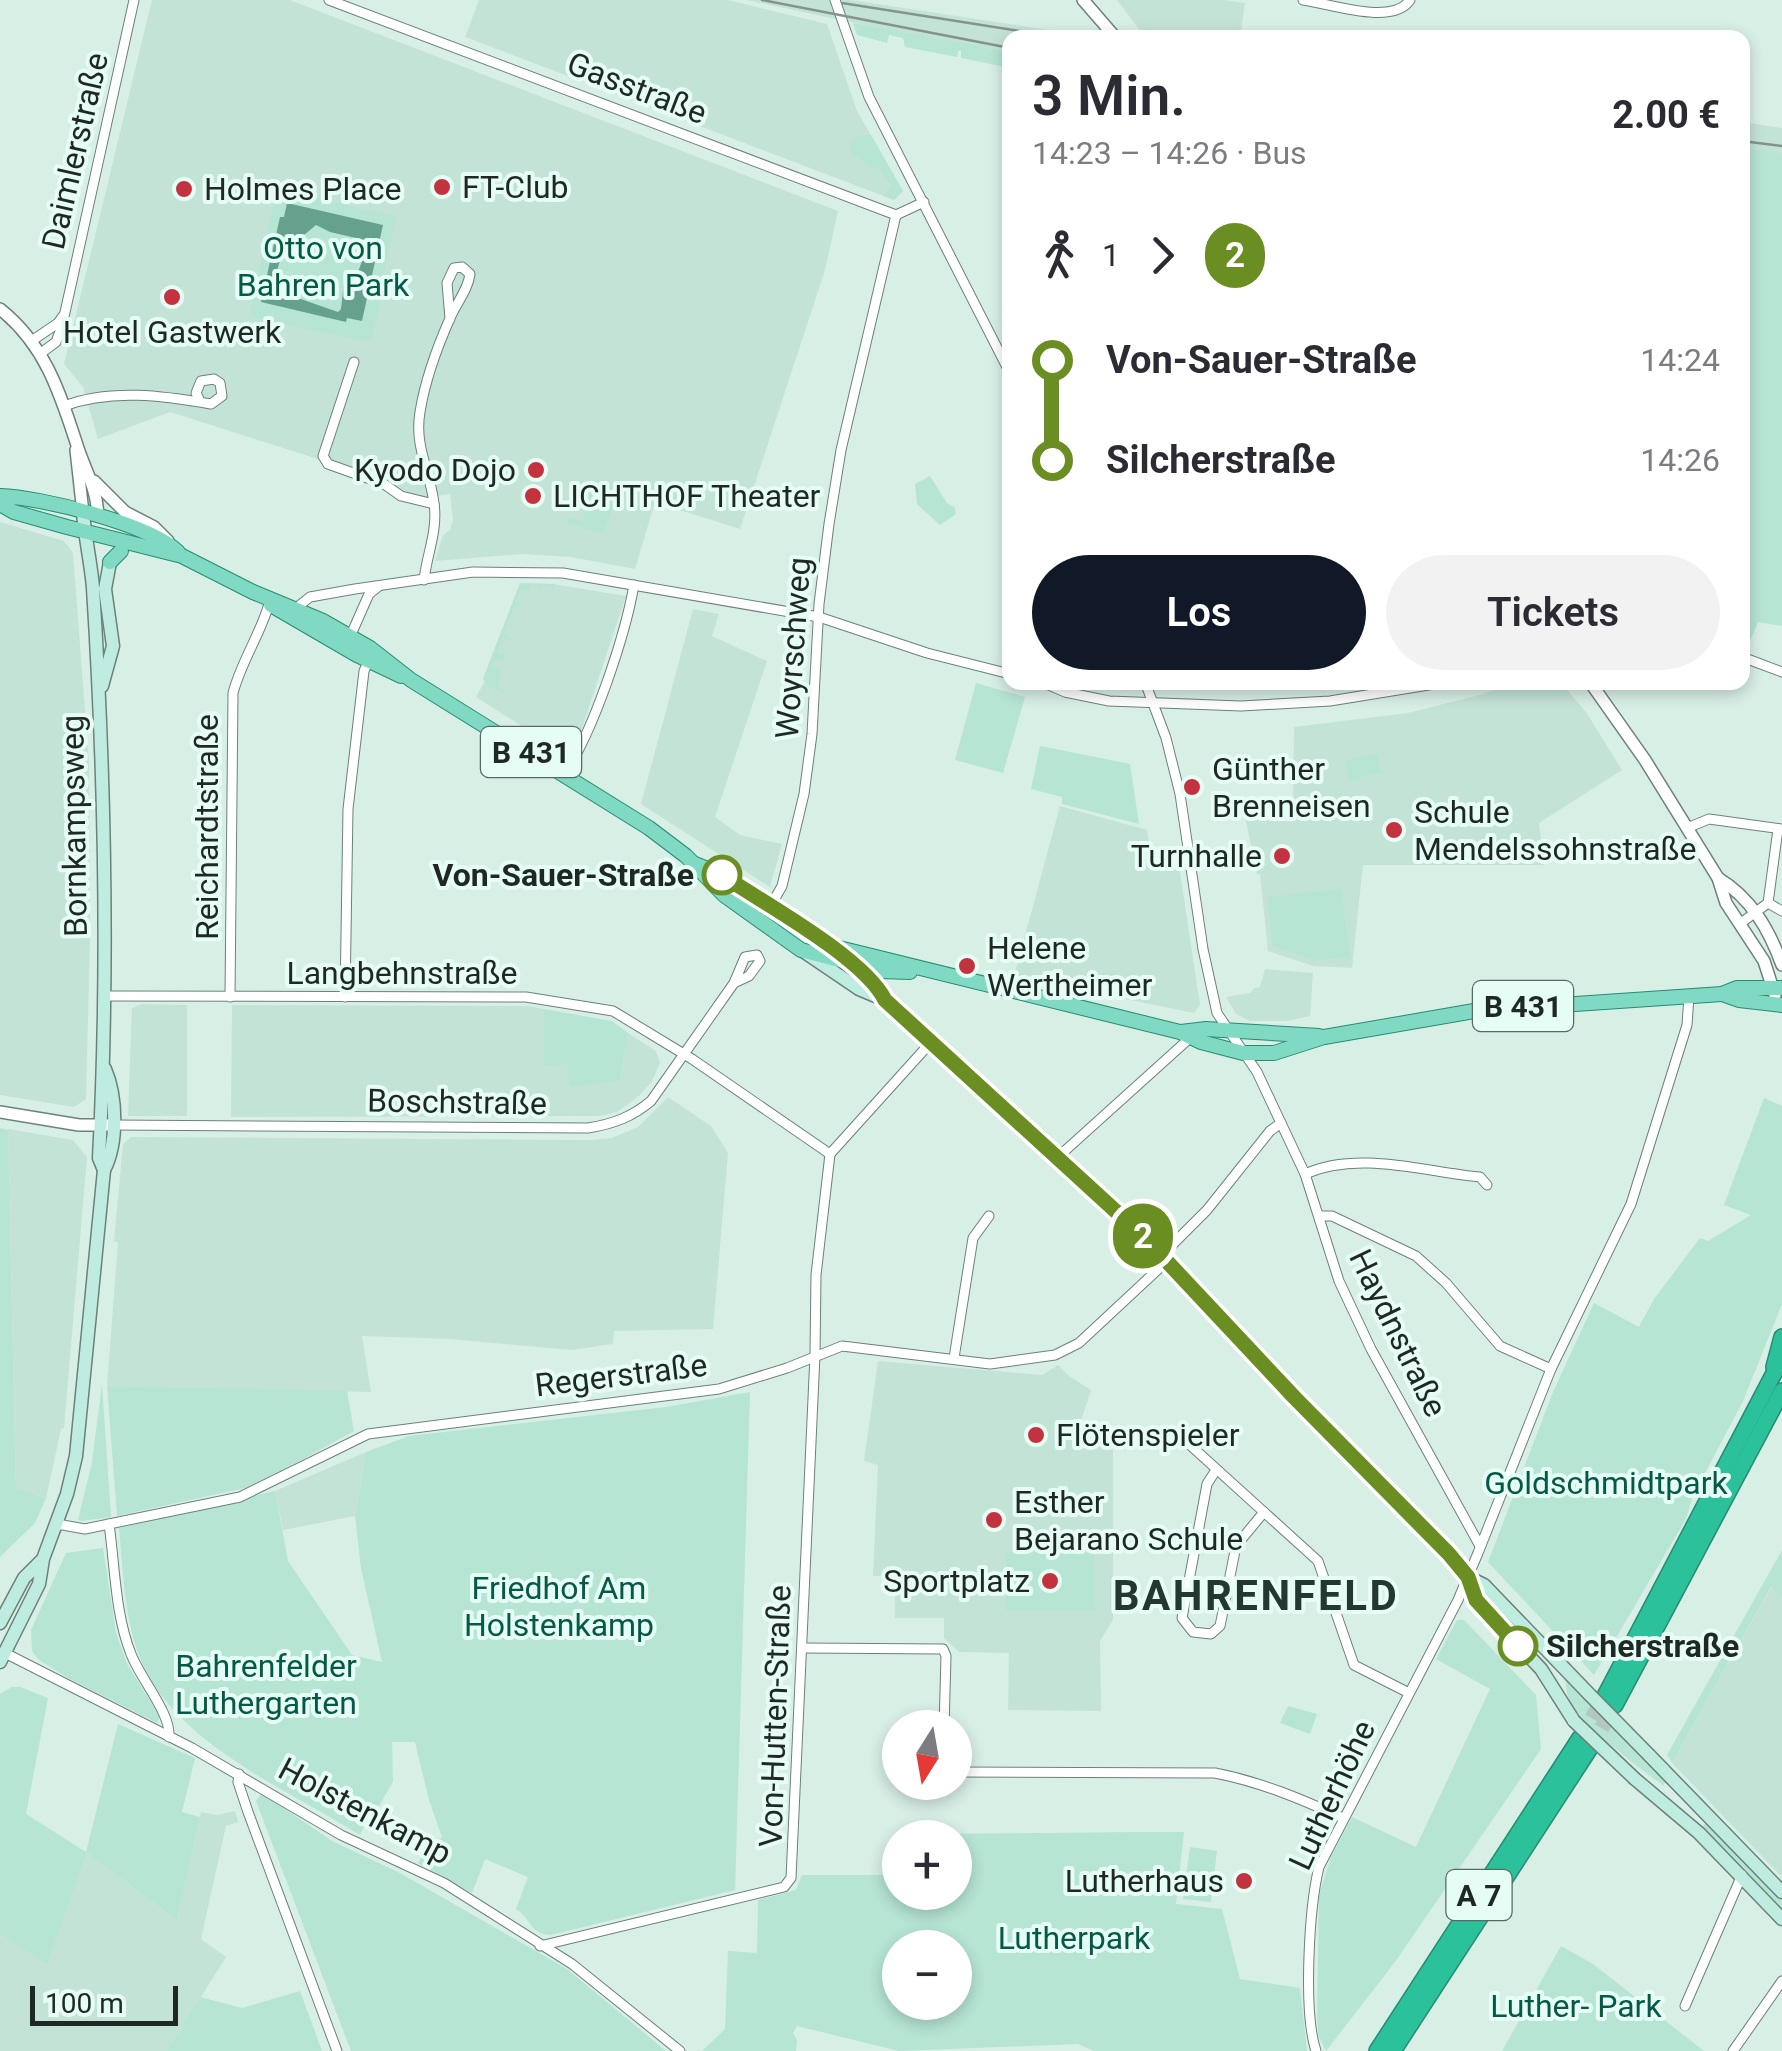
<!DOCTYPE html>
<html lang="de">
<head>
<meta charset="utf-8">
<style>
	:root { --surface:#fff; --page:#f2f2f3; --text:#2b2b33; --muted:#7c7c81; --accent:#111827 }
	body { margin:0; font-family:Roboto,sans-serif; background:var(--page); color:var(--text); height:100vh; display:flex; flex-direction:column; font-size:38px; white-space:nowrap }
	* { box-sizing:border-box; margin:0 }
	p { font-size:32px; color:var(--muted) }
	.icon { flex:none; width:55px; height:55px; fill:none; stroke:currentColor; stroke-width:2; stroke-linecap:round; stroke-linejoin:round }
	.map { position:relative; flex:1; overflow:hidden }
	.sheet { position:absolute; left:1002px; top:30px; width:748px; height:660px; display:flex; flex-direction:column; background:var(--surface); border-radius:20px; box-shadow:0 5px 15px #0003 }
	.sheet>* { flex:none }
	.badge { padding:0 20px; border-radius:32px; font-size:35px; line-height:65px }
	.needle { width:65px; rotate:191deg }
	.tools { position:absolute; left:882px; top:1710px; display:grid; gap:20px }
	.tools a { display:grid; place-items:center; width:90px; height:90px; border-radius:50%; background:var(--surface); box-shadow:0 5px 15px #0003; font-size:50px }
	.scale { position:absolute; left:30px; bottom:25px; width:148px; box-sizing:border-box; padding-left:10px; border:5px solid #1f2825; border-top:0; font-size:28px; line-height:35px; white-space:nowrap; color:#1f2825; -webkit-text-stroke:8px #e5fdf4; paint-order:stroke }
	.map>.badge { position:absolute; translate:-50% -50%; box-shadow:0 0 0 5px #fff }
	.legs { display:flex; align-items:center; gap:15px; height:110px; padding:0 30px; font-size:32px }
	.legs p { margin-inline-start:auto }
	.summary { display:flex; align-items:center; justify-content:space-between; height:170px; padding:0 30px }
	h1 { font-size:55px; font-weight:600; line-height:75px }
	.cta { display:flex; gap:20px; margin-top:auto; padding:20px 30px }
	.cta a { flex:1; height:115px; border-radius:60px; background:var(--accent); color:#fff; font-size:40px; font-weight:600; line-height:115px; text-align:center }
	.cta a+a { background:var(--page); color:var(--text) }
	ul { padding:0 30px; list-style:none }
	li { display:flex; align-items:center; gap:35px; height:100px; font-size:38px }
	li i { display:grid; place-items:center; width:15px; height:100%; margin:0 12px; background:currentColor }
	li i::after { content:''; width:25px; height:25px; margin:-12px; border:8px solid; border-radius:50%; background:var(--surface) }
	li p { margin-inline-start:auto }
	li:first-child i { background:linear-gradient(#0000 50%,currentColor 0) }
	li:last-child i { background:linear-gradient(currentColor 50%,#0000 0) }
	.map>svg:first-child { display:block }
	.built { fill:#c4e3d7 }
	.green { fill:#b6e5d4; fill-rule:evenodd }
	.water { fill:#65a18d; fill-rule:evenodd }
	.lines { fill:none; stroke-linecap:round; stroke-linejoin:round }
	.motorway-tunnel { stroke:#b3c7bf; stroke-width:15; stroke-dasharray:15 8; stroke-linecap:butt }
	.minor-casing { stroke:#6c8179; stroke-width:11 }
	.tertiary-casing { stroke:#6c8179; stroke-width:14 }
	.secondary-casing { stroke:#6c8179; stroke-width:15 }
	.primary-casing { stroke:#278b72; stroke-width:16 }
	.motorway-casing { stroke:#278b72; stroke-width:18 }
	.minor { stroke:#fff; stroke-width:9 }
	.tertiary { stroke:#fff; stroke-width:11 }
	.secondary { stroke:#bfece1; stroke-width:12 }
	.primary { stroke:#80dac3; stroke-width:14 }
	.motorway { stroke:#2bc19b; stroke-width:15 }
	.tram { stroke:#83948d; stroke-width:2.5 }
	.secondary-bridge-casing { stroke:#6c8179; stroke-width:15; stroke-linecap:butt }
	.secondary-bridge { stroke:#bfece1; stroke-width:12 }
	.line-1-casing { stroke:#fff; stroke-width:22 }
	.line-1 { stroke:#6b8e23; stroke-width:15 }
	.poi-dot { fill:#c3333f; stroke:#e5fdf4; stroke-width:4 }
	.stop-1-dot { fill:#fff; stroke:#6b8e23; stroke-width:5 }
	.labels { text-anchor:middle; dominant-baseline:central; stroke-width:8; stroke-linejoin:round; paint-order:stroke }
	.shield { fill:#e5fdf4; stroke:#5a6863; stroke-width:2.5 }
	.shield-label { font-size:30px; font-weight:bold; fill:#1f2825 }
	.street-label { font-size:32px; fill:#1f2825; stroke:#e5fdf4 }
	.poi-label { font-size:32px; fill:#1f2825; stroke:#e5fdf4; text-anchor:start }
	.park-label { font-size:32px; fill:#065946; stroke:#e5fdf4 }
	.stop-label { font-size:32px; font-weight:bold; fill:#1f2825; stroke:#e5fdf4; text-anchor:end }
	.district-label { font-size:42px; font-weight:bold; letter-spacing:2.5px; fill:#243731; stroke:#e5fdf4 }
</style>
</head>
<body>
<div class="map">
<svg width="1782" height="2051" viewBox="0 0 1782 2051">
	<rect width="100%" height="100%" fill="#d8efe6"/>
	<g class="built">
		<path d="M152,0H290L838,211L825,270L740,529L655,502L635,569L571,557L522,554L435,561L443,535L450,530L453,520L450,494L418,498L387,485L381,479L170,412L98,439L83,387L64,364Z"/>
		<path d="M479,0H728L827,24L857,111L903,191L894,200L465,37Z"/>
		<path d="M747,0H851L1095,37L1010,38V52L911,35Z"/>
		<path d="M1117,0H1224L1245,3L1240,37H1145Z"/>
		<path d="M1743,122L1782,128V160L1743,155Z"/>
		<path d="M0,522L64,541L73,553L89,763L90,941L86,1099L74,1107L0,1095Z"/>
		<path d="M520,583L553,584L626,596L578,740L572,750L564,753L476,697L485,681L483,679Z"/>
		<path d="M693,609L719,614L712,636L767,661L715,817L740,835L782,844L770,887L641,804Z"/>
		<path d="M1512,683H1561L1586,712L1622,770L1539,823L1544,865H1363L1352,968L1313,966L1268,951L1260,874H1257L1245,817L1293,822L1294,727L1408,713L1483,694Z"/>
		<path d="M1060,806L1147,830L1153,864L1178,859L1200,1005L1194,1013L1014,976Z"/>
		<path d="M1265,969L1313,973L1310,1016L1287,1021H1250L1236,1014L1226,997L1250,993L1254,988L1260,987Z"/>
		<path d="M142,1004L187,1005V1116H128L132,1008Z"/>
		<path d="M232,1005L528,1006L544,1009L545,1066L568,1063L620,1080L628,1033L656,1051L660,1063L652,1081L639,1096L617,1112L600,1116L231,1117Z"/>
		<path d="M668,1097L711,1126L728,1153L713,1329L614,1331L613,1344L571,1350L450,1339L362,1336L371,1392L107,1386L118,1243L114,1241L123,1144L131,1137L590,1140L612,1138L638,1127Z"/>
		<path d="M8,1129L73,1140L87,1157L64,1428L61,1429L46,1498L16,1488Z"/>
		<path d="M878,1361L1042,1375L1058,1365L1069,1376L1091,1390L1075,1439L1113,1450V1620L1100,1641L1101,1711L1008,1710L1009,1653L959,1652L944,1638V1618H895V1577L873,1576L878,1465L864,1461Z"/>
		<path d="M366,1452L355,1516L283,1530L275,1491Z"/>
		<path d="M1772,1586L1782,1597V1877L1672,1763Z"/>
		<path d="M235,1811L238,1822L226,1826L201,1939L226,1957L167,2051H0V1934L47,1963L87,1853L177,1920L201,1812L217,1815Z"/>
	</g>
	<g class="green">
		<path d="M853,23L1010,52V68L961,58V51H958L957,57L905,47L903,38L889,35L887,43L857,35Z"/>
		<path d="M865,135H871L903,191L894,200L883,196L891,185L877,166L873,169L849,150L854,138Z"/>
		<path d="M1743,148L1782,153V626L1758,622L1747,649L1742,646Z"/>
		<path d="M277,188L397,217L378,294L380,302L371,342L255,318L250,312Z"/>
		<path d="M930,476L947,503L955,508L956,514L940,525L917,504L915,484Z"/>
		<path d="M595,480L620,485L603,534L567,523L568,518L583,521Z"/>
		<path d="M520,583L555,584L553,594L552,586H542L541,593L539,586L531,585L530,592L521,590L516,602L524,605H515L504,634L511,640L503,638L498,652L506,655L503,662L495,659L492,666L502,670L498,685L506,693L488,687L483,679Z"/>
		<path d="M976,683L1025,697L1003,773L955,760Z"/>
		<path d="M1040,746L1130,764L1139,824L1062,804V797L1031,789Z"/>
		<path d="M1377,754L1381,773L1349,780L1345,760Z"/>
		<path d="M1341,889L1350,958L1315,960L1273,946L1267,897Z"/>
		<path d="M544,1009L612,1021L628,1033L620,1080L570,1087L567,1064L544,1066Z"/>
		<path d="M1764,1098L1782,1106V1304L1743,1401L1692,1498L1686,1519L1594,1675L1488,1562L1553,1392L1594,1303L1639,1327L1654,1299L1700,1238L1708,1241L1751,1215L1724,1205Z"/>
		<path d="M0,1128L8,1130L16,1488L46,1498L35,1523L0,1557Z"/>
		<path d="M102,1384L111,1517L82,1521L78,1520L92,1462Z"/>
		<path d="M107,1386L347,1391L354,1431L254,1486L117,1516Z"/>
		<path d="M750,1392L735,1890L551,1935C529,1934 532,1919 516,1909L528,1877L485,1859L472,1893L418,1863L426,1848L442,1837L429,1800L415,1742H392L393,1782L379,1806L374,1804L360,1835C285,1788 167,1740 137,1650C124,1611 123,1569 119,1528L275,1491L288,1561L352,1655L382,1662L361,1568L355,1516L366,1452L409,1436L666,1407Z"/>
		<path d="M103,1548L116,1633L127,1664L160,1717L157,1723L70,1679L39,1660L32,1651L31,1630L66,1553Z"/>
		<path d="M1782,1550V1597L1771,1587L1672,1763L1667,1755Z"/>
		<rect x="1006" y="1552" width="88" height="58"/>
		<path d="M1457,1620H1464L1536,1695L1541,1749L1395,1962L1326,2051L1319,2037L1317,2019L1319,1895L1331,1857L1352,1817L1416,1847L1490,1689L1436,1659Z"/>
		<path d="M1565,1677L1667,1782L1663,1785C1642,1771 1580,1723 1570,1701C1566,1694 1566,1685 1565,1677Z"/>
		<path d="M12,1687H20L48,1698L26,1814L86,1852L118,1724L195,1758L182,1812L200,1817L177,1920L87,1853L47,1964L0,1934V1694Z"/>
		<path d="M1288,1706L1317,1714L1310,1734L1280,1723Z"/>
		<path d="M262,1793L332,1841L400,1873L567,1969L666,2051H351L256,1801Z"/>
		<path d="M1707,1822L1782,1897V1912L1701,1828Z"/>
		<path d="M1138,1832H1184L1176,1904L1222,1909L1240,1979L1300,1988L1307,2051H1094L1078,2044L899,2051L797,2026L793,2033L797,2040L796,2051H702L725,2029L728,1951L757,1953L758,1900L796,1890L802,1875H900V1892H955V1838L926,1837V1834ZM900,1948H955V2002H900Z"/>
		<path d="M1190,1847L1217,1851L1211,1902L1183,1899Z"/>
		<path d="M1561,1946L1593,1964L1704,2051H1502Z"/>
		<path d="M300,1991L322,2051H167L200,1997L242,2008Z"/>
	</g>
	<path class="water" d="M287,203L383,225L362,321L347,318L346,322L261,302L280,217H284ZM316,225L330,232L365,240L368,245L358,272L344,282L341,309L338,312L275,290C277,248 289,249 316,225Z"/>
	<g class="lines">
		<g class="motorway-tunnel">
			<path d="M1580,1738L1605,1696"/>
			<path d="M1590,1748L1615,1705"/>
		</g>
		<g class="minor-casing">
			<g id="minor">
				<path d="M329,0L896,215L924,202"/>
				<path d="M835,0L869,97L1010,373"/>
				<path d="M1303,0C1331,4 1393,26 1410,0"/>
				<path d="M33,340L58,323L63,316"/>
				<path d="M41,353L56,342L62,326L134,0"/>
				<path d="M354,362L323,456L328,464L384,484L401,496L434,504"/>
				<path d="M64,406C111,388 165,396 211,404L222,396L220,383L214,379L201,381L196,393L199,399"/>
				<path d="M424,580C427,553 438,531 434,503C430,471 414,446 420,412C425,381 438,345 451,316C457,302 468,290 470,274L462,267L454,268L447,283L450,319"/>
				<path d="M297,614L300,605L310,597L355,589L473,572L563,573L819,617L927,653L1010,674"/>
				<path d="M350,637L369,594L378,587"/>
				<path d="M1742,657L1782,672"/>
				<path d="M1042,682L1065,692L1109,701L1241,706L1330,701L1447,682"/>
				<path d="M1145,682L1166,738L1180,794L1203,949L1217,1013L1257,1072L1305,1174L1339,1281L1371,1349L1480,1546"/>
				<path d="M565,773C594,730 625,636 634,585"/>
				<path d="M1687,828L1709,819L1782,829"/>
				<path d="M1768,903L1782,911"/>
				<path d="M770,907L782,886L804,794L812,734L819,604L829,524L841,450L896,215"/>
				<path d="M1741,923L1768,903L1778,829"/>
				<path d="M105,996L526,997L613,1011L692,1059L830,1154L816,1275L815,1355L791,1878L784,1887L540,1946"/>
				<path d="M230,997L233,693C241,662 260,635 269,604"/>
				<path d="M345,997L348,809L364,671L368,662"/>
				<path d="M112,1125L588,1128C613,1124 632,1117 651,1101L734,983L745,957L757,955L760,961L749,976L734,983"/>
				<path d="M830,1154L932,1041"/>
				<path d="M1058,1157L1191,1037"/>
				<path d="M1305,1174C1358,1150 1425,1172 1480,1177L1487,1185"/>
				<path d="M1320,1216H1332L1416,1256L1446,1283L1500,1346L1551,1369"/>
				<path d="M1162,1255L1207,1210L1270,1131L1281,1123"/>
				<path d="M954,1358L973,1238L989,1216"/>
				<path d="M1179,1435L1318,1561L1354,1665L1409,1693"/>
				<path d="M1216,1470L1207,1484L1182,1618L1193,1632L1211,1634L1220,1626L1236,1546L1264,1512"/>
				<path d="M57,1524L85,1529L240,1497L368,1434L719,1389L787,1368L842,1346L990,1364L1055,1355L1079,1343L1167,1261"/>
				<path d="M109,1524C115,1566 115,1614 131,1654C141,1680 171,1713 169,1737"/>
				<path d="M803,1648L943,1649L946,1656L944,1728"/>
				<path d="M5,1653L192,1748L341,1835L444,1883L572,1964L680,2051"/>
				<path d="M955,1772L1215,1773C1261,1782 1301,1799 1343,1818"/>
				<path d="M239,1774L238,1782L248,1812L337,2051"/>
				<path d="M1685,2006L1742,1875"/>
				<path d="M1316,2051C1303,2012 1309,1908 1319,1867L1458,1600L1478,1553L1551,1369L1631,1204L1687,1025L1689,996"/>
				<path d="M1733,2051L1782,1981"/>
			</g>
		</g>
		<g class="tertiary-casing">
			<g id="tertiary">
				<path d="M1083,0L1116,38"/>
				<path d="M0,309C44,344 59,390 76,442C84,469 97,487 98,516"/>
				<path d="M76,450L83,513"/>
				<path d="M94,481L125,512L154,527L168,541"/>
				<path d="M1590,682L1645,760L1718,878L1726,903L1764,961L1775,995"/>
				<path d="M1718,878C1751,898 1769,929 1782,965"/>
				<path d="M0,1112L79,1125H112"/>
			</g>
		</g>
		<g class="secondary-casing">
			<g id="secondary">
				<path d="M83,513C85,538 91,563 93,588C105,778 109,968 99,1158L104,1170"/>
				<path d="M102,686L113,646L105,589L110,562"/>
				<path d="M803,951L859,989L885,1000L1145,1238L1294,1397L1455,1560L1468,1577L1476,1600L1541,1669L1574,1721"/>
				<path d="M850,962L877,986L885,1000"/>
				<path d="M1468,1577L1484,1585L1590,1695"/>
				<path d="M0,1623L24,1578L41,1561"/>
				<path d="M0,1662L39,1584L43,1559L67,1494L76,1456L104,1170C118,1143 117,1097 105,1069"/>
				<path d="M1649,1755L1782,1892"/>
				<path d="M1635,1779L1699,1833L1782,1919"/>
			</g>
		</g>
		<g class="primary-casing">
			<g id="primary">
				<path d="M0,496C40,497 149,524 178,552"/>
				<path d="M0,504L14,512L67,527L182,556L253,592L323,621L370,648L411,680L649,828L686,856L724,895L801,950L881,971L910,972"/>
				<path d="M110,562L121,551"/>
				<path d="M271,605L357,655L401,676"/>
				<path d="M695,864L722,875L835,947L1180,1032L1201,1042L1243,1053H1274L1324,1037L1474,1011L1722,994L1737,988H1782"/>
				<path d="M1722,994L1739,1000L1782,1005"/>
				<path d="M1181,1032L1206,1029L1319,1036"/>
			</g>
		</g>
		<g class="motorway-casing">
			<g id="motorway">
				<path d="M1774,1367L1782,1337"/>
				<path d="M1605,1696L1782,1358"/>
				<path d="M1615,1705L1782,1391"/>
				<path d="M1377,2051L1580,1738"/>
				<path d="M1393,2051L1590,1748"/>
			</g>
		</g>
		<use href="#minor" class="minor"/>
		<use href="#tertiary" class="tertiary"/>
		<use href="#secondary" class="secondary"/>
		<use href="#primary" class="primary"/>
		<use href="#motorway" class="motorway"/>
		<g class="tram">
			<path d="M762,0L1010,48"/>
			<path d="M842,3L1064,38"/>
			<path d="M1742,141L1782,146"/>
		</g>
		<g class="secondary-bridge-casing">
			<g id="secondary-bridge">
				<path d="M1590,1695L1649,1755"/>
				<path d="M1574,1721L1635,1779"/>
			</g>
		</g>
		<use href="#secondary-bridge" class="secondary-bridge"/>
	</g>
	<g class="lines">
		<g class="line-1-casing">
			<path id="line-1" d="M722,875C765,904 863,957 885,1000L1145,1238L1294,1397L1449,1554L1468,1577L1476,1600L1518,1646"/>
		</g>
		<use href="#line-1" class="line-1"/>
	</g>
	<g class="poi-dot">
		<circle cx="442" cy="187" r="10"/>
		<circle cx="184" cy="189" r="10"/>
		<circle cx="172" cy="297" r="10"/>
		<circle cx="536" cy="470" r="10"/>
		<circle cx="533" cy="496" r="10"/>
		<circle cx="1192" cy="787" r="10"/>
		<circle cx="1394" cy="830" r="10"/>
		<circle cx="1282" cy="856" r="10"/>
		<circle cx="967" cy="966" r="10"/>
		<circle cx="1036" cy="1435" r="10"/>
		<circle cx="994" cy="1520" r="10"/>
		<circle cx="1050" cy="1581" r="10"/>
		<circle cx="1244" cy="1881" r="10"/>
	</g>
	<g class="stop-1-dot">
		<circle cx="722" cy="875" r="18"/>
		<circle cx="1518" cy="1646" r="18"/>
	</g>
	<g class="labels">
		<g class="shield">
			<rect x="481" y="727" width="100" height="50" rx="8"/>
			<rect x="1473" y="981" width="100" height="50" rx="8"/>
			<rect x="1446.5" y="1870" width="65" height="50" rx="8"/>
		</g>
		<g class="shield-label">
			<text x="531" y="752">B 431</text>
			<text x="1523" y="1006">B 431</text>
			<text x="1479" y="1895">A 7</text>
		</g>
		<g class="street-label">
			<text transform="translate(637 88) rotate(21)">Gasstraße</text>
			<text transform="translate(75 151) rotate(-77)">Daimlerstraße</text>
			<text transform="translate(793 648) rotate(-86)">Woyrschweg</text>
			<text transform="translate(74 826) rotate(-91)">Bornkampsweg</text>
			<text transform="translate(207 827) rotate(-90)">Reichardtstraße</text>
			<text x="402" y="973">Langbehnstraße</text>
			<text transform="translate(457 1102) rotate(1)">Boschstraße</text>
			<text transform="translate(1398 1333) rotate(64)">Haydnstraße</text>
			<text transform="translate(621 1375) rotate(-7)">Regerstraße</text>
			<text transform="translate(775 1716) rotate(-88)">Von-Hutten-Straße</text>
			<text transform="translate(1332 1795) rotate(-65)">Lutherhöhe</text>
			<text transform="translate(365 1811) rotate(28)">Holstenkamp</text>
		</g>
		<g class="poi-label">
			<text x="462" y="187">FT-Club</text>
			<text x="204" y="189">Holmes Place</text>
			<text x="172" y="332" text-anchor="middle">Hotel Gastwerk</text>
			<text x="516" y="470" text-anchor="end">Kyodo Dojo</text>
			<text x="553" y="496">LICHTHOF Theater</text>
			<text x="1212" y="769">Günther<tspan x="1212" dy="37">Brenneisen</tspan></text>
			<text x="1414" y="812">Schule<tspan x="1414" dy="37">Mendelssohnstraße</tspan></text>
			<text x="1262" y="856" text-anchor="end">Turnhalle</text>
			<text x="987" y="948">Helene<tspan x="987" dy="37">Wertheimer</tspan></text>
			<text x="1056" y="1435">Flötenspieler</text>
			<text x="1014" y="1502">Esther<tspan x="1014" dy="37">Bejarano Schule</tspan></text>
			<text x="1030" y="1581" text-anchor="end">Sportplatz</text>
			<text x="1224" y="1881" text-anchor="end">Lutherhaus</text>
		</g>
		<g class="park-label">
			<text x="323" y="248">Otto von<tspan x="323" dy="37">Bahren Park</tspan></text>
			<text x="1606" y="1483">Goldschmidtpark</text>
			<text x="559" y="1588">Friedhof Am<tspan x="559" dy="37">Holstenkamp</tspan></text>
			<text x="266" y="1666">Bahrenfelder<tspan x="266" dy="37">Luthergarten</tspan></text>
			<text x="1074" y="1938">Lutherpark</text>
			<text x="1576" y="2006">Luther- Park</text>
		</g>
		<g class="stop-label">
			<text x="694" y="875">Von-Sauer-Straße</text>
			<text x="1546" y="1646" text-anchor="start">Silcherstraße</text>
		</g>
		<g class="district-label">
			<text x="1256" y="1595">BAHRENFELD</text>
		</g>
	</g>
</svg>
<div class="tools">
<a><svg class="needle" viewBox="-14 -14 28 28"><path d="M0-13l5 13h-10z" fill="#e53935"/><path d="M0 13l5-13h-10z" fill="#7c7c81"/></svg></a>
<a>+</a>
<a>−</a>
</div>
<div class="scale">100 m</div>
<b class="badge" style="left:1143px;top:1236px;background:#6b8e23;color:#fff">2</b>
<section class="sheet">
<div class="summary"><div><h1>3 Min.</h1><p>14:23 – 14:26 · Bus</p></div><b>2.00 €</b></div>
<div class="legs"><svg class="icon" aria-label="walk" viewBox="0 0 24 24"><circle cx="13" cy="4" r="2"/><path d="M13 8l-2 6 4 7M11 14l-3 7M7 12l3-4h3l4 4"/></svg>1<svg class="icon" aria-label="forward" viewBox="0 0 24 24"><path d="M9 5l7 7-7 7"/></svg><b class="badge" style="background:#6b8e23;color:#fff">2</b></div>
<ul>
<li><i style="color:#6b8e23"></i><b>Von-Sauer-Straße</b><p>14:24</p></li>
<li><i style="color:#6b8e23"></i><b>Silcherstraße</b><p>14:26</p></li>
</ul>
<div class="cta"><a>Los</a><a>Tickets</a></div>
</section>
</div>
</body>
</html>
